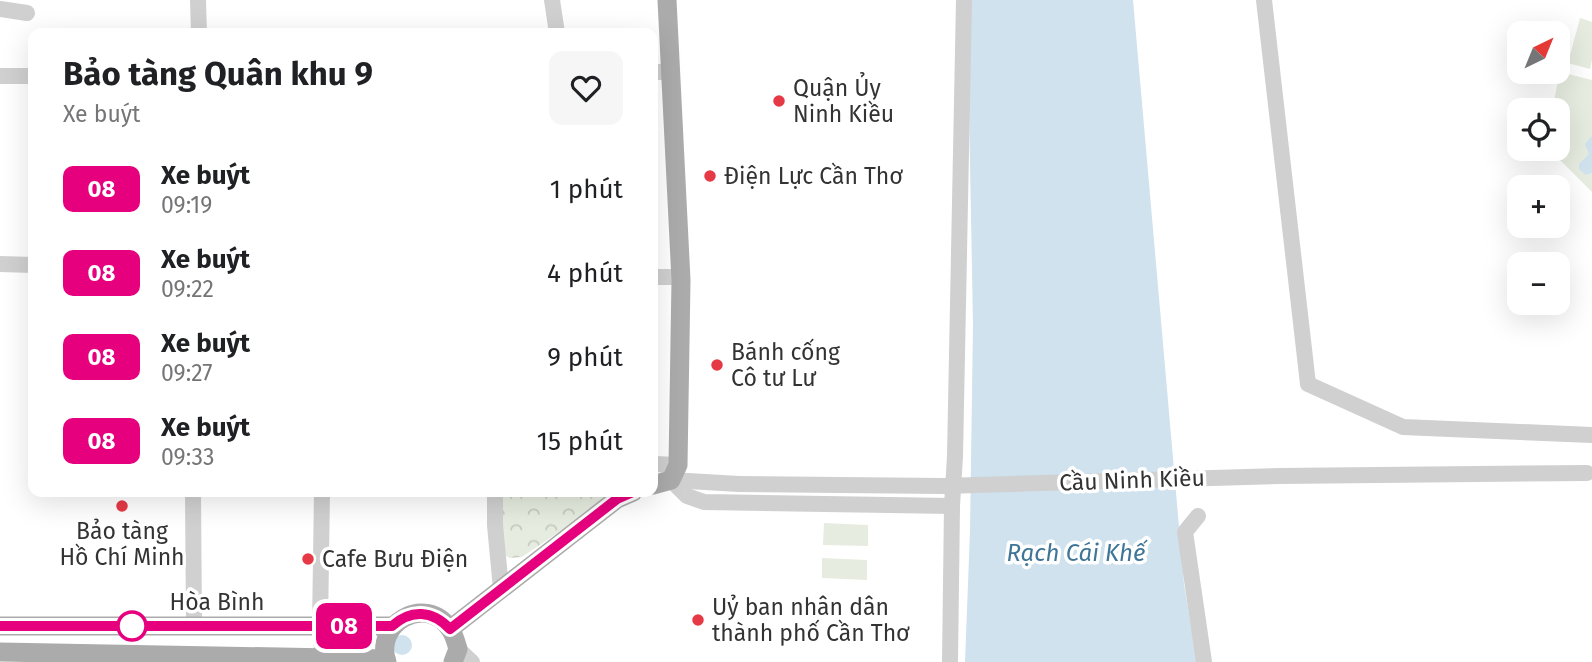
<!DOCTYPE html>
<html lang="vi">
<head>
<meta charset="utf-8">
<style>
	:root { --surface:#fff; --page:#f6f6f6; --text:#202124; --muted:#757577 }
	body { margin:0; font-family:"Fira Sans",sans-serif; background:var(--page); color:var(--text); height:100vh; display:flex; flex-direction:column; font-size:26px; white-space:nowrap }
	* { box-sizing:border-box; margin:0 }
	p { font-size:23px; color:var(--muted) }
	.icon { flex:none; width:38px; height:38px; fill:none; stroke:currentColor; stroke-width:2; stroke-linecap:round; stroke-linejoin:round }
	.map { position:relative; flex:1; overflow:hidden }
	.panel { position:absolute; left:28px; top:28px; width:630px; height:469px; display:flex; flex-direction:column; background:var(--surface); border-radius:14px; box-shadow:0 7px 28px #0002 }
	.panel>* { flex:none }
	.badge { padding:0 14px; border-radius:10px; font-size:24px; line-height:46px }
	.needle { width:46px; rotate:43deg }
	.tools { position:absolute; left:1507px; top:21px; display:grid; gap:14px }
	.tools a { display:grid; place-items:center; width:63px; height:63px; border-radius:14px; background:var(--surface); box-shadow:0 7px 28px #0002; font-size:35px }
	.map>.badge { position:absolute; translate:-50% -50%; box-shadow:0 0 0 4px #fff }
	.round { display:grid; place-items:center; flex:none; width:74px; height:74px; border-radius:14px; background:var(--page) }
	.headline { display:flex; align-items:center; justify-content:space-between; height:119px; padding:0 35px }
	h1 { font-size:33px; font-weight:700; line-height:52px }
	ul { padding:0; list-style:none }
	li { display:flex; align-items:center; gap:21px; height:84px; padding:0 35px }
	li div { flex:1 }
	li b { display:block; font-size:26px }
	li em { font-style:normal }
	li .badge { min-width:77px; font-weight:700; text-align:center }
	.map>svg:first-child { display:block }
	.grass { fill:#e6ecdf }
	.park { fill:url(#park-crowns) }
	.water { fill:#cfe2ee }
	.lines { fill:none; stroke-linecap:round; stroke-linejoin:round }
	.minor { stroke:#d0d0d0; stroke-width:16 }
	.major { stroke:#ababab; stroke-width:19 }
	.minor-bridge { stroke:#d0d0d0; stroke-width:16 }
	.line-casing { stroke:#fff; stroke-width:16 }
	.line { stroke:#e6007e; stroke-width:10 }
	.poi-dot { fill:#e63946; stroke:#fff; stroke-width:2.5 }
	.stop-dot { fill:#fff; stroke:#e6007e; stroke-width:3.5 }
	.labels { text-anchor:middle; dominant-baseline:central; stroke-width:7; stroke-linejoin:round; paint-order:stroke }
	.poi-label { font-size:23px; fill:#333; stroke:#fff; text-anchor:start }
	.street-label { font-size:23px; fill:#333; stroke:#fff }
	.water-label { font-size:24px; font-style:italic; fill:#3f7597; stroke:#fff }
</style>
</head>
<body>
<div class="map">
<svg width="1592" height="662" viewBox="0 0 1592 662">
	<defs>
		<pattern id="park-crowns" width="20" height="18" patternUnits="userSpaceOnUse" patternTransform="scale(1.75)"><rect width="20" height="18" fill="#e6ecdf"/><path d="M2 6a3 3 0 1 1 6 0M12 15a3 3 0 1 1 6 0" fill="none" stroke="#c6cbc0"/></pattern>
	</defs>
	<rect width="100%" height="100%" fill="#fff"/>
	<g class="grass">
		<path d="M1580,18L1592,22V60L1590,69L1568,63Z"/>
		<path d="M1560,72L1592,80V192L1549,149H1558V110H1552Z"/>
		<path d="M824,523L868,525V546L823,545Z"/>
		<path d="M822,558L867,560V580L822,578Z"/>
	</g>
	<path class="park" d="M502,492H618L522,557L510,558L502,554Z"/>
	<g class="water">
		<path d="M967,0H1133L1184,584L1197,662H965L970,531L973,324Z"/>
		<path d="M1592,136V173L1586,175L1579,169V164L1589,154L1585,144Z"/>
		<circle cx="402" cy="645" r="10"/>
	</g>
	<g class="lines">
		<g class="minor">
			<path d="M198,0L199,33"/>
			<path d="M552,0L557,33"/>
			<path d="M1264,0L1308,384L1403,427L1592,435"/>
			<path d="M0,9L27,13"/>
			<path d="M653,72H671"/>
			<path d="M0,76H33"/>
			<path d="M0,264L33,265"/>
			<path d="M653,277H681"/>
			<path d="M653,464L678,465"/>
			<path d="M671,480L687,496L704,502L952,506"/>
			<path d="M671,480L739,484"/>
			<path d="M193,492L194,626"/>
			<path d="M322,492L320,626L323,662"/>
			<path d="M495,492V525L501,589"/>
			<path d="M1198,516L1185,532L1204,662"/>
			<path d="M458,649L472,662"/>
			<path d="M950,662L952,506L955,456L964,0"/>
		</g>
		<g class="major">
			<path d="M653,485L671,480L678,465L681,280L667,0"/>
			<path d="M0,626H392"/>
			<path d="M450,629L617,499L633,492"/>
			<path d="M0,652L386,659"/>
			<path d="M387,662C373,624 426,593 450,629C454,634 456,642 458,649L453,662"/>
		</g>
		<path class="minor-bridge" d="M739,484L944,486L1279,476L1587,473"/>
	</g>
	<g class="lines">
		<g class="line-casing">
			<path id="line" d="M0,626H392C411,609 432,610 450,629L617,499L633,492"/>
		</g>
		<use href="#line" class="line"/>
	</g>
	<g class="poi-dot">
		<circle cx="779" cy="101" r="7"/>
		<circle cx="710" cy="176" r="7"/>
		<circle cx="717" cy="365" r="7"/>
		<circle cx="122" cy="506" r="7"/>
		<circle cx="308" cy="559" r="7"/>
		<circle cx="698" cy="620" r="7"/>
	</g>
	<circle class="stop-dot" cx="132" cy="626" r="14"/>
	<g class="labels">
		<g class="poi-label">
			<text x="793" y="88">Quận Ủy<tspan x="793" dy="26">Ninh Kiều</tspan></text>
			<text x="724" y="176">Điện Lực Cần Thơ</text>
			<text x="731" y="352">Bánh cống<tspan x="731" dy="26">Cô tư Lư</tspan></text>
			<text x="122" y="531" text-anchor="middle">Bảo tàng<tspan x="122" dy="26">Hồ Chí Minh</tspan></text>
			<text x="322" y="559">Cafe Bưu Điện</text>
			<text x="712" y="607">Uỷ ban nhân dân<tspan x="712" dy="26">thành phố Cần Thơ</tspan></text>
		</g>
		<g class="street-label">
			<text transform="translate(1132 480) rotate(-2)">Cầu Ninh Kiều</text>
			<text x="217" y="602">Hòa Bình</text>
		</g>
		<g class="water-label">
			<text x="1076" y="553">Rạch Cái Khế</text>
		</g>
	</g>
</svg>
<div class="tools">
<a><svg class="needle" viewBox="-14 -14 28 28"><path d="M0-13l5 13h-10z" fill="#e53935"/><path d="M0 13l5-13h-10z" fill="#757577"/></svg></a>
<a><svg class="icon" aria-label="locate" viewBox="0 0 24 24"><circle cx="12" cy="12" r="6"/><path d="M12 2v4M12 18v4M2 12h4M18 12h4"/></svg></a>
<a>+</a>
<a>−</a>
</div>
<b class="badge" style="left:344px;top:626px;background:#e6007e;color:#fff">08</b>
<section class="panel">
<div class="headline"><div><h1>Bảo tàng Quân khu 9</h1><p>Xe buýt</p></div><a class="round"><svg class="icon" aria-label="heart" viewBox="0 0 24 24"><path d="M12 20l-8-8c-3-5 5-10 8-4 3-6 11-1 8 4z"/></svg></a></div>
<ul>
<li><span class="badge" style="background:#e6007e;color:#fff">08</span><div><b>Xe buýt</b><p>09:19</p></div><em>1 phút</em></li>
<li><span class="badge" style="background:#e6007e;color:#fff">08</span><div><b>Xe buýt</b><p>09:22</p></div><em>4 phút</em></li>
<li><span class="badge" style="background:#e6007e;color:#fff">08</span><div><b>Xe buýt</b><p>09:27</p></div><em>9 phút</em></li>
<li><span class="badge" style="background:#e6007e;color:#fff">08</span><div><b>Xe buýt</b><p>09:33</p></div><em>15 phút</em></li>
</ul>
</section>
</div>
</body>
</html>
